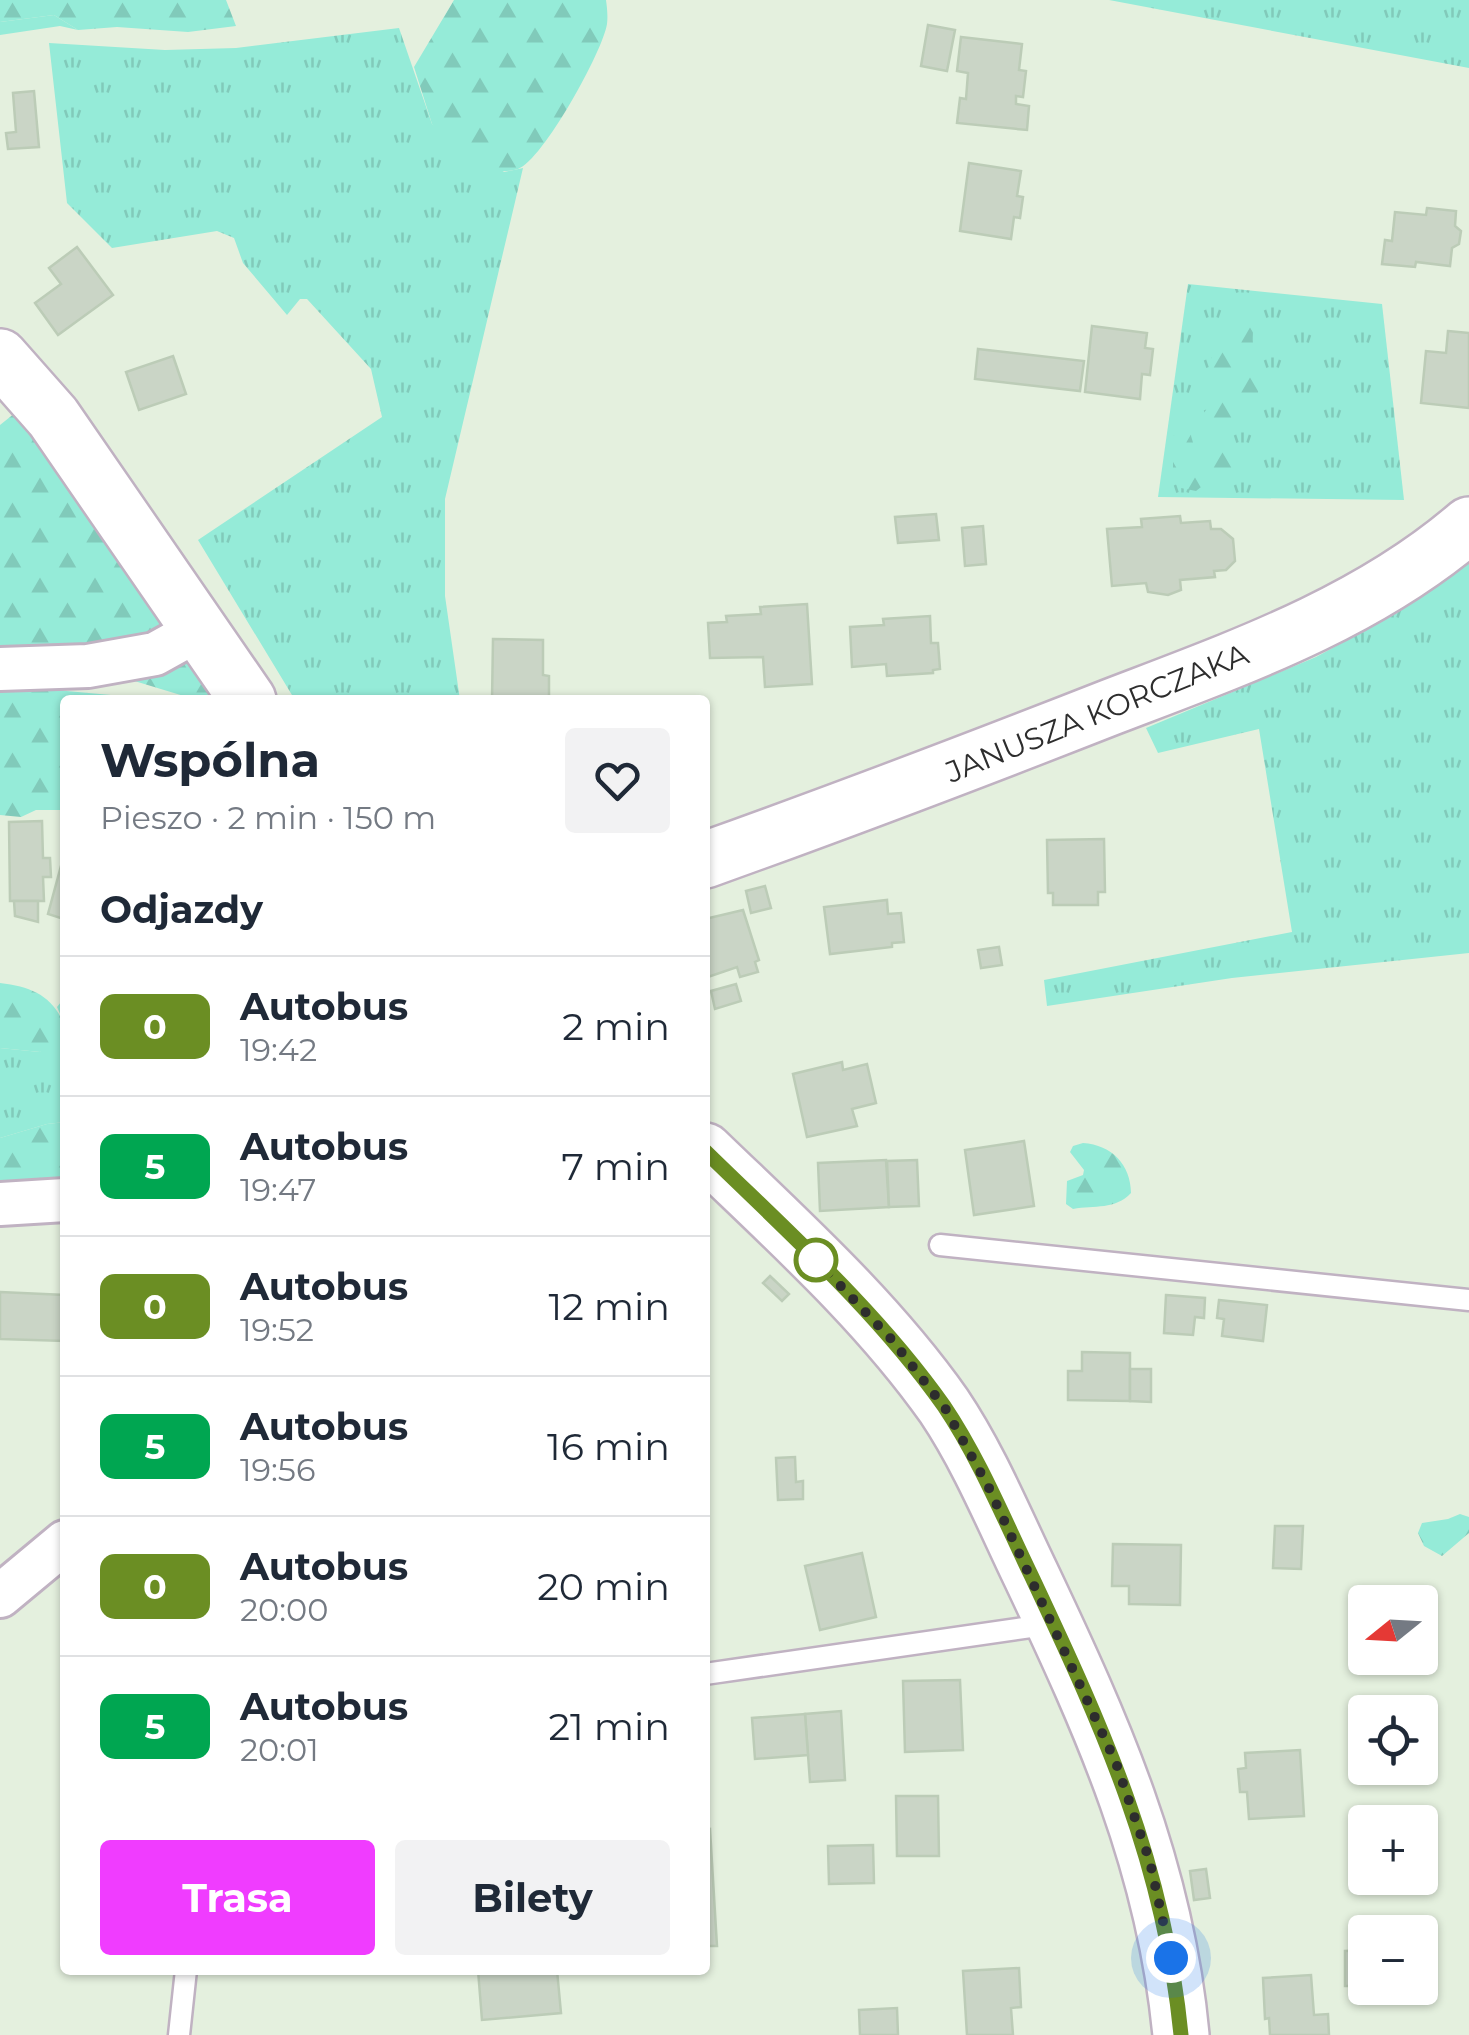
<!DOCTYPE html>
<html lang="pl">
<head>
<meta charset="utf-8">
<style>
	:root { --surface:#fff; --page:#f2f2f3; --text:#1f2937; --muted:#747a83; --line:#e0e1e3; --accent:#f03cff }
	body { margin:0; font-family:Montserrat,sans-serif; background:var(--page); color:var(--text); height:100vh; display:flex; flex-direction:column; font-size:38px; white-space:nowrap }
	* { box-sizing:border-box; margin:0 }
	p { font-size:32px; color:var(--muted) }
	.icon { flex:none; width:55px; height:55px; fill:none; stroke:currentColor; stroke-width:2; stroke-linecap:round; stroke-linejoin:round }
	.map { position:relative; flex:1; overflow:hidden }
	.side { position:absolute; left:60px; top:695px; width:650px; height:1280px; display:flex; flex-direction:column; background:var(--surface); border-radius:10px; box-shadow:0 2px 8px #0004 }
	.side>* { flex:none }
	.badge { padding:0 20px; border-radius:15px; font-size:35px; line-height:65px }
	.needle { width:65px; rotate:252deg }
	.controls { position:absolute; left:1348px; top:1585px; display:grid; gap:20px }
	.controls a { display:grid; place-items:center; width:90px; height:90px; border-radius:10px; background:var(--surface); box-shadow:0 2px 8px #0004; font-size:50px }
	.you { position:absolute; width:50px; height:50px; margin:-25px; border:8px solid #fff; border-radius:50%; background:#1a73e8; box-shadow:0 0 0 15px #1a73e833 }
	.map>.badge { position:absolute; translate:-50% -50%; box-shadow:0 0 0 5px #fff }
	h2 { padding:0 40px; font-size:38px; line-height:90px }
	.round { display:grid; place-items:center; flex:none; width:105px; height:105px; border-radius:10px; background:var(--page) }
	.headline { display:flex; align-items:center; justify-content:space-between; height:170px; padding:0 40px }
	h1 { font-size:48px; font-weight:700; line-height:75px }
	.cta { display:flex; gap:20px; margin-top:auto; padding:20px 40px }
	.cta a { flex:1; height:115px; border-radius:10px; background:var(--accent); color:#fff; font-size:40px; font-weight:700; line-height:115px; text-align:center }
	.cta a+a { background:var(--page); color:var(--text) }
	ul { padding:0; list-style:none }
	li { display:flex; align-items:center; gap:30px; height:140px; padding:0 40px; border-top:2px solid var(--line) }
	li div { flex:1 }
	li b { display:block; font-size:38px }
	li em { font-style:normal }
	li .badge { min-width:110px; font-weight:700; text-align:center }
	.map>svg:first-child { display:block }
	.grass { fill:url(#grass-tufts) }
	.forest { fill:url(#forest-firs) }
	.building { fill:#cad5c6; stroke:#bcccb7; stroke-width:2.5 }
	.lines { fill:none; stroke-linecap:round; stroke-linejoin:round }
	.lane-casing { stroke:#c0b2c2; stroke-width:25 }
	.street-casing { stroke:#c0b2c2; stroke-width:48 }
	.secondary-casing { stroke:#c0b2c2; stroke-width:60 }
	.lane { stroke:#fff; stroke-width:20 }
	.street { stroke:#fff; stroke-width:42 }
	.secondary { stroke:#fff; stroke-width:55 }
	.line-casing { stroke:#fff; stroke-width:22 }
	.line { stroke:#6b8e23; stroke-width:15 }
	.walk { stroke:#2d2d2d; stroke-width:10; stroke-dasharray:0 18 }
	.stop-dot { fill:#fff; stroke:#6b8e23; stroke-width:5 }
	.labels { text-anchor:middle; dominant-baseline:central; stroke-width:10; stroke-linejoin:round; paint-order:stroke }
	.street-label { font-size:30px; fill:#2d2d2d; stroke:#fff }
</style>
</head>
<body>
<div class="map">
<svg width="1469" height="2035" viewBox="0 0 1469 2035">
	<defs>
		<pattern id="grass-tufts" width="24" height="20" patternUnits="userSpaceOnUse" patternTransform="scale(2.5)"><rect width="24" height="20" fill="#95ebd8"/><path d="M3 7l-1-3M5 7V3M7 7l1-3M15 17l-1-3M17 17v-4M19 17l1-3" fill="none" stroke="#81caba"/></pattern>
		<pattern id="forest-firs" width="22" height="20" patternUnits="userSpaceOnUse" patternTransform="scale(2.5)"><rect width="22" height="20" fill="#95ebd8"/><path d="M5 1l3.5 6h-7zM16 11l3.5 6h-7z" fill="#81caba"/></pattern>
	</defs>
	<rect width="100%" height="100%" fill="#e4f0de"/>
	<g class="grass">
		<path d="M1109,0H1469V68Z"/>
		<path d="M54,15L78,30L60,26L0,35V22Z"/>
		<path d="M399,28L432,124L504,172L523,168L445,499V596L460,700H295L198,540L382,417L371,369L307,299H300L287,315L243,263L234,238L217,231L112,248L67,203L49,43L165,50L236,48Z"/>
		<path d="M1188,284L1382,304L1404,500L1158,497Z"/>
		<path d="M1469,556V953L1232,978L1047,1006L1044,980L1292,932L1259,729L1158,753L1146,728L1316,657L1397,613Z"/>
		<path d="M65,997V1122L47,1124L0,1138V1048L40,1052L65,1025L57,1007Z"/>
	</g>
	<g class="forest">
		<path d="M0,0H226L236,26L188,32L117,27L78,30L54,15L0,22Z"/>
		<path d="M454,0H606C607,7 608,16 607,24C603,51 543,160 518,169C500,175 481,168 464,164L432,124L414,67Z"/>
		<path d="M1235,316L1250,319C1255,330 1252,333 1253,344C1255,372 1267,382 1251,410C1238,417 1223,427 1210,429L1201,417L1218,393L1211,378L1210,362L1222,323Z"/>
		<path d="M20,409L212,693L210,700H197L118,676L0,668V425Z"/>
		<path d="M1180,426L1189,429L1194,446L1204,453L1228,450L1236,458L1239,475L1226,479L1215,476L1196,491L1181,488L1173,482V437Z"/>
		<path d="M0,685L111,695L124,700H65V810H36L21,817L0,815Z"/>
		<path d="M0,983C32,987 51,995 65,1025L59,1045L40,1052L0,1048Z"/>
		<path d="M65,1122V1193L0,1192V1138L47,1124Z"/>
		<path d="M1083,1143C1112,1145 1131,1165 1131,1193C1115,1210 1095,1205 1073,1209L1066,1204L1067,1181L1083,1175L1084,1170L1070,1152L1073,1146Z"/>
		<path d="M1460,1514L1469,1517V1533L1442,1556L1424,1546L1418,1533L1422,1523L1448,1519Z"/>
	</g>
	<g class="building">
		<path d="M928,25L955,30L947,71L921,66Z"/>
		<path d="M961,37L1022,44L1019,70L1026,71L1023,97L1016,96V104L1029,106L1027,130L957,123L960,98L966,99L968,73L957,71Z"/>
		<path d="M34,91L39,147L8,149L6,133L16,132L13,93Z"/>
		<path d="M969,163L1021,171L1017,196L1023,197L1020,218L1014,217L1011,239L960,231Z"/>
		<path d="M1427,208L1456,211L1455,226L1461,231L1459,244L1452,248L1450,266L1416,262L1415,267L1382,264L1385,240L1392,241L1395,212L1426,215Z"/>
		<path d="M77,247L113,295L58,335L35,303L61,284L49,268Z"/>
		<path d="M1092,326L1147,333L1145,348L1153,349L1150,375L1142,374L1140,399L1085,392Z"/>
		<path d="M1448,331L1469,333V408L1421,403L1426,351L1446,353Z"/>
		<path d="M978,349L1084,361L1080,391L975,379Z"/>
		<path d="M173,356L186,394L139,410L126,372Z"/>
		<path d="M936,514L939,540L898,543L895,517Z"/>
		<path d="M1180,516L1181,523L1210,521L1211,529H1221L1233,539L1235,561L1226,570L1214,571L1215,577L1180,580L1181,590L1168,595L1148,592L1146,583L1112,586L1107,529L1142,527L1141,519Z"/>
		<path d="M983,526L986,564L965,566L962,528Z"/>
		<path d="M807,604L812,684L765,687L763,657L710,658L708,623L727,622L726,616L761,614L760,607Z"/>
		<path d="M930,616L931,643H938L940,669L933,670V673L887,676L886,664L852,667L850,627L884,625L883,619Z"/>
		<path d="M493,639L543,640V675L549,676V700H492Z"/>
		<path d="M42,821L43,858H50L51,877H43L44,901H10L9,822Z"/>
		<path d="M1104,839L1105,892H1098V905H1053V893H1048L1047,840Z"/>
		<path d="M65,851V926H62L64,919L48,914Z"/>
		<path d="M765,886L771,908L751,913L746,891Z"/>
		<path d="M887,900L888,914L901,913L904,942L892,943V947L830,954L824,907Z"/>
		<path d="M14,901H38V922L15,916Z"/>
		<path d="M743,910L759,960L755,962L758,972L740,977L737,967L705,978V919Z"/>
		<path d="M999,947L1002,965L981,968L978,950Z"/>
		<path d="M736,984L741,1001L715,1009L711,991Z"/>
		<path d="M842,1062L843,1070L867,1064L876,1103L852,1109L857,1126L807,1137L793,1074Z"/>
		<path d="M1024,1141L1034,1206L974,1215L965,1150Z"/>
		<path d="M886,1160L889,1207L820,1211L818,1163Z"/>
		<path d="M917,1160L919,1206L889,1207L887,1161Z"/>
		<path d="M770,1276L789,1294L782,1301L763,1283Z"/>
		<path d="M0,1292L65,1295V1341L0,1339Z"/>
		<path d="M1166,1295L1205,1298L1204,1318L1195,1317L1193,1335L1164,1333Z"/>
		<path d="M1219,1300L1267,1305L1263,1341L1222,1336L1224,1319L1217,1318Z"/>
		<path d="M1082,1352L1130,1353V1401L1068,1400V1371H1082Z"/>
		<path d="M1130,1369H1151V1402L1130,1401Z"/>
		<path d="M795,1457L796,1482L803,1481V1499L778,1500L776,1458Z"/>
		<path d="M1275,1526H1303L1301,1569L1273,1568Z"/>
		<path d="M1113,1544L1181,1545L1180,1605L1129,1604V1586H1112Z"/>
		<path d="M862,1553L876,1617L820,1630L805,1566Z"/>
		<path d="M960,1680L963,1750L905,1752L903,1681Z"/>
		<path d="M841,1711L845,1780L810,1782L805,1714Z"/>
		<path d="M805,1714L808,1755L755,1759L752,1718Z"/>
		<path d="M1300,1750L1304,1816L1249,1819L1247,1792H1240L1238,1769L1246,1768L1245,1753Z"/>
		<path d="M896,1796H938L939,1856H897Z"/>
		<path d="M710,1829L717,1946H705V1830Z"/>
		<path d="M873,1845L874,1883L829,1884L828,1846Z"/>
		<path d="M1206,1869L1210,1898L1194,1900L1190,1871Z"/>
		<path d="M1365,1950V1986H1345V1951Z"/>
		<path d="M1019,1968L1021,2007L1011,2008L1013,2035H967L963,1971Z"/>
		<path d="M478,1970H557L561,2013L482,2020Z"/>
		<path d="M1311,1975L1314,2015L1328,2014L1329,2035H1270L1269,2018L1265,2019L1263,1978Z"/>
		<path d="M897,2008L898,2035H860L859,2010Z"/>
	</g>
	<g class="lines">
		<g class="lane-casing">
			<g id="lane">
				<path d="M940,1245L1469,1300"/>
				<path d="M705,1674L1052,1624"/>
				<path d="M179,2035L186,1970"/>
			</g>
		</g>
		<g class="street-casing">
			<g id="street">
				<path d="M0,669L88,666L155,654L200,629"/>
				<path d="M0,1204L65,1200"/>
				<path d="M0,1596L65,1542"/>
			</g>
		</g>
		<g class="secondary-casing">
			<g id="secondary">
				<path d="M0,357L53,417L248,700"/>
				<path d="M705,860C842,811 976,760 1111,707C1236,659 1366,614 1469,525"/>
				<path d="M705,1151C788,1231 877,1311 944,1406C979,1458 1004,1519 1031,1575C1103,1727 1165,1865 1181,2035"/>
			</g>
		</g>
		<use href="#lane" class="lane"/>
		<use href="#street" class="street"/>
		<use href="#secondary" class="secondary"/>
	</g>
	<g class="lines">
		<g class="line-casing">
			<path id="line" d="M705,1151C788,1232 877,1311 944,1406C979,1458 1004,1519 1031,1575C1104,1730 1164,1862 1181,2035"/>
		</g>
		<use href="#line" class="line"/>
		<path class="walk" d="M816,1260L892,1340L945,1408L989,1488L1116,1763L1150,1862L1171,1958"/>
	</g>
	<circle class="stop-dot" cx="816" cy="1260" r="20"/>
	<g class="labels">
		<g class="street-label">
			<text transform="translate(1097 713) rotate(-22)">JANUSZA KORCZAKA</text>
		</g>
	</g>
</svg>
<div class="controls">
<a><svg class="needle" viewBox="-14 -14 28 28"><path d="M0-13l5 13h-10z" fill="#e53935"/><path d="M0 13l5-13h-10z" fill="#747a83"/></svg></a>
<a><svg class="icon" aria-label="locate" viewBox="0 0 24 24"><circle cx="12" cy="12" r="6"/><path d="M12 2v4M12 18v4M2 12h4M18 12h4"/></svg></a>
<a>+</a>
<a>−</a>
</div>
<div class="you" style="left:1171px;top:1958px"></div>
<section class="side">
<div class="headline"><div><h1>Wspólna</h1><p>Pieszo · 2 min · 150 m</p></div><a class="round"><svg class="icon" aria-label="heart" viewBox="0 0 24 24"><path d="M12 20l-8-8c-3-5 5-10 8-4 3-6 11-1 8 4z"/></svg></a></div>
<h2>Odjazdy</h2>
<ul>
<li><span class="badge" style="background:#6b8e23;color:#fff">0</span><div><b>Autobus</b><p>19:42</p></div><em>2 min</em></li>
<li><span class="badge" style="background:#00a651;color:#fff">5</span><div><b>Autobus</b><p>19:47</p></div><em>7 min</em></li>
<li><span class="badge" style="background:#6b8e23;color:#fff">0</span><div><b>Autobus</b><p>19:52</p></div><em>12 min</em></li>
<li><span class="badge" style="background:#00a651;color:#fff">5</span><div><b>Autobus</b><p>19:56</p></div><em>16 min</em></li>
<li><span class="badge" style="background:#6b8e23;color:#fff">0</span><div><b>Autobus</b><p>20:00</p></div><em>20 min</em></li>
<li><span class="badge" style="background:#00a651;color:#fff">5</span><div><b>Autobus</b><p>20:01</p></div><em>21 min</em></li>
</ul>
<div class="cta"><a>Trasa</a><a>Bilety</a></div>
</section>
</div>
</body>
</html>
